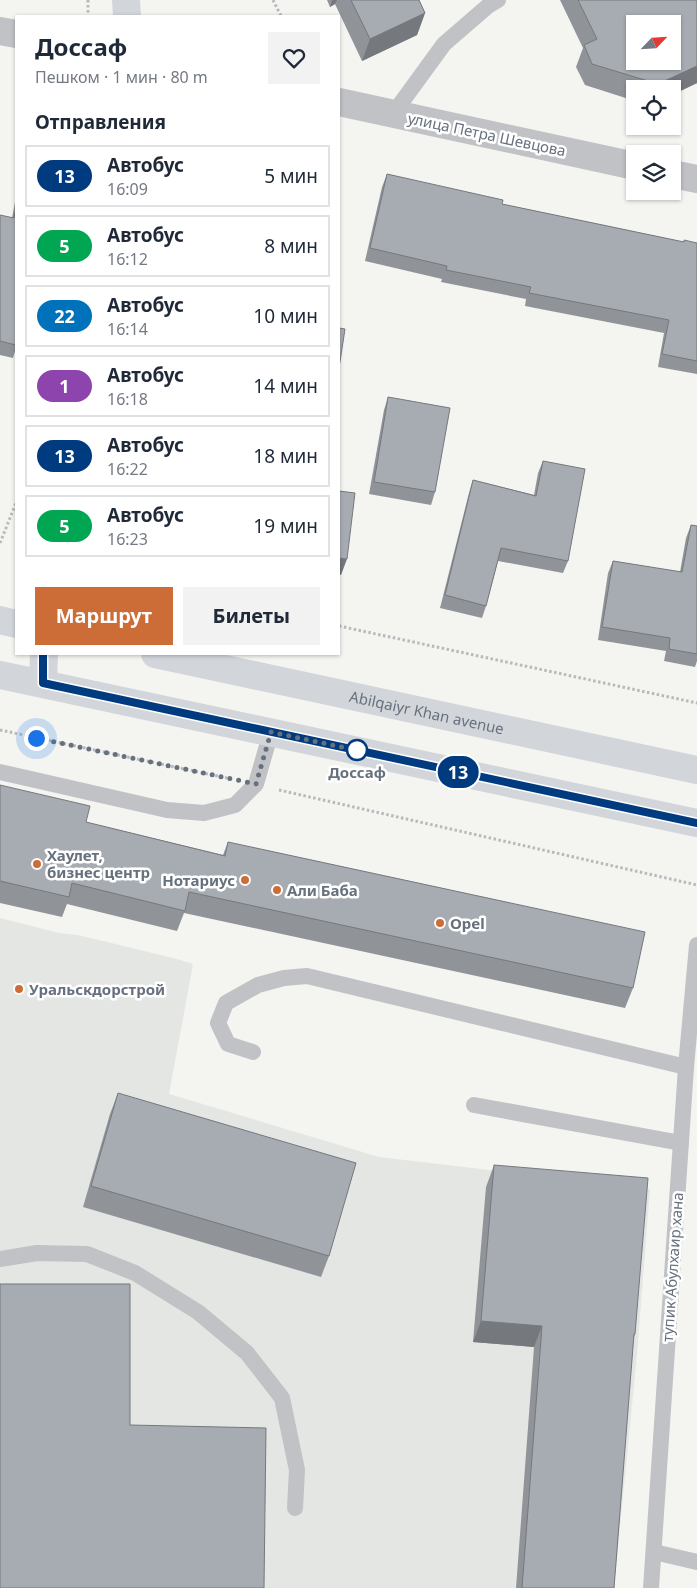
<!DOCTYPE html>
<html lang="ru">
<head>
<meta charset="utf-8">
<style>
	:root { --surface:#fff; --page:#f2f2f3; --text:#1f2937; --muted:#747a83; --line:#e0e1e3; --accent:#cc6d38 }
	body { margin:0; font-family:"Noto Sans",sans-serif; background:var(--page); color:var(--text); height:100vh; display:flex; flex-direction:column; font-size:19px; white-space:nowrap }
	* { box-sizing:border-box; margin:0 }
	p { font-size:16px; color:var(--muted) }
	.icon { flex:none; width:28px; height:28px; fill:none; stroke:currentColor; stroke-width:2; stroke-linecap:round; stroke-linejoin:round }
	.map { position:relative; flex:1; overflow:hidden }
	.drawer { position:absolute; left:15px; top:15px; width:325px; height:640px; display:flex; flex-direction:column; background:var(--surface); border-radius:0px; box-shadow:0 1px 4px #0004 }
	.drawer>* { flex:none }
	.badge { padding:0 10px; border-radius:16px; font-size:18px; line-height:32px }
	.needle { width:32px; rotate:65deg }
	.controls { position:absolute; left:626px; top:15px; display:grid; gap:10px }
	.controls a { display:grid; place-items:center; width:55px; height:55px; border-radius:0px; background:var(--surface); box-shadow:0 1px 4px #0004; font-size:25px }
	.you { position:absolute; width:25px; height:25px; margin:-12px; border:4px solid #fff; border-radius:50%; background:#1a73e8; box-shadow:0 0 0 8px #1a73e833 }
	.map>.badge { position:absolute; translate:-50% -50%; box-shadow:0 0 0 2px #fff }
	h2 { padding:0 20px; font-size:19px; line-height:45px }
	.round { display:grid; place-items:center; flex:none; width:52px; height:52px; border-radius:0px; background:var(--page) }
	.headline { display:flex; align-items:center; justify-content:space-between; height:85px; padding:0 20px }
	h1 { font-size:24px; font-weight:700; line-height:38px }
	.cta { display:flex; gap:10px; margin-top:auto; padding:10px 20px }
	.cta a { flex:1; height:58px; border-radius:0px; background:var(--accent); color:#fff; font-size:20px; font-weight:700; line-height:58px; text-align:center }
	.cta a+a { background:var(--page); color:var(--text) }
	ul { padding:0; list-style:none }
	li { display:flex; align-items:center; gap:15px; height:62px; margin:0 10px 8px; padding:0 10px; border:2px solid var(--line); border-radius:0px }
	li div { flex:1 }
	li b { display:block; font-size:19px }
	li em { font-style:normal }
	li .badge { min-width:55px; font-weight:700; text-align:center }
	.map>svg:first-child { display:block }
	.built { fill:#e4e6e4 }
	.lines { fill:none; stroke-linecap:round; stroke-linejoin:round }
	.path { stroke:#b7b9bc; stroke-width:3; stroke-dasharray:2.5 2.5; stroke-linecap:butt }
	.lane { stroke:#c0c2c5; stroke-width:16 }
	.street { stroke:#c0c2c5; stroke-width:28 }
	.secondary { stroke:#d2d5d9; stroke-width:28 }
	.primary { stroke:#d2d5d9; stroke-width:28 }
	.wall { fill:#909499 }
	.shaded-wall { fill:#75787d }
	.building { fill:#a7acb2; stroke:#75787d; fill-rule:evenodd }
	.line-casing { stroke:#fff; stroke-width:11 }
	.line { stroke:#003b80; stroke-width:8 }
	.walk { stroke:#67717e; stroke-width:5; stroke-dasharray:0 9 }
	.stop-dot { fill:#fff; stroke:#003b80; stroke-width:2.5 }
	.poi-dot { fill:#cc6d38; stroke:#fff; stroke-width:2 }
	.labels { text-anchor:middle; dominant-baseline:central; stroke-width:5; stroke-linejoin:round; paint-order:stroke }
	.street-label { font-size:15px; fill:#67717e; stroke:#fff }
	.stop-label { font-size:15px; font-weight:bold; fill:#67717e; stroke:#fff }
	.poi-label { font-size:15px; font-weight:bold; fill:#67717e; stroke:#fff; text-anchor:start }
</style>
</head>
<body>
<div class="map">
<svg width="697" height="1588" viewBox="0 0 697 1588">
	<rect width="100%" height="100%" fill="#f4f4f1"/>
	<path class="built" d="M0,918L59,933L78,935L177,959L193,964L169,1094L379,1157L650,1189L637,1354L614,1588H0Z"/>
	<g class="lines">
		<g class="path">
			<path d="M88,0V16"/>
			<path d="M273,0L281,16"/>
			<path d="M0,543L16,503"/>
			<path d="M339,626L697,703"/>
			<path d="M0,730L227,778"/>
			<path d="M279,790L697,885"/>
		</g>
		<g class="lane">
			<path d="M393,114L444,44L488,6L498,0"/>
			<path d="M0,772L167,810L204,813L235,805L256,784L271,732"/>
			<path d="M253,1052L228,1044L218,1023L226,1003L258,985L284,978L307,976L686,1067"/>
			<path d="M474,1105L681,1143"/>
			<path d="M0,1259L37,1253L87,1254L135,1273L198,1312L247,1353L282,1398L297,1470L295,1508"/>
			<path d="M654,1552L697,1562"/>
			<path d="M651,1588L686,1067L697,945"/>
		</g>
		<g class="street">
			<path d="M0,31L16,34"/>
			<path d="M339,102L635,166"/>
			<path d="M672,174L697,179"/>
		</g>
		<g class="secondary">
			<path d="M126,0L127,16"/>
			<path d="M43,683L44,654"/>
		</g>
		<g class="primary">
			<path d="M0,620L16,624"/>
			<path id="s1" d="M155,654L697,770"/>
			<path d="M0,675L697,823"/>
		</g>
	</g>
	<g class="wall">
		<path d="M327,0H419L425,13L417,35L362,61L335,4L330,7Z"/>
		<path d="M560,0H697V83L672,95V89H635V101L585,85L576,67L583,48Z"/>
		<path d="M387,174L502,204L684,242L697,243V374L658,367L664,333L525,306L526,299L441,282L442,279L365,261L382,187Z"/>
		<path d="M16,197V348L13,358L0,355V215L12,218Z"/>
		<path d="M388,397L435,492L431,505L369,494L384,410Z"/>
		<path d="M543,461L568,561L563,573L498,561L486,606L482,618L440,608L469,493L473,480L534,495L538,473Z"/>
		<path d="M691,525L697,526V661L695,667L664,661L666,651L598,640L608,573L613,561L680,572L686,538Z"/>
		<path d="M0,785L86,822L223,855L228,842L633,988L625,1008L184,913L177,931L67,904L62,917L0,903Z"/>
		<path d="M118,1093L329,1256L321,1277L83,1207L110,1114Z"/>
		<path d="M494,1165L635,1334L633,1340L614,1588H516L534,1347L473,1342L486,1187Z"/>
	</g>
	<g class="shaded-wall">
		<path d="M332,0H337L335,4L330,7Z"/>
		<path d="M425,13L417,35L362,61L370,39Z"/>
		<path d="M697,66V83L672,95V89H656L658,84Z"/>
		<path d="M339,558L347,559L341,575H339Z"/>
		<path d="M481,1321L542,1326L534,1347L473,1342Z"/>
	</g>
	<g class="building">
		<path d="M351,0H419L425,13L370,39Z"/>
		<path d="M578,0H697V66L658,84L592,64L584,45L597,39ZM635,24H672V61H635Z"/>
		<path d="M387,174L503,200L502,204L684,242V240L697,243V361L662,354L669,320L529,293L531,287L446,270L447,266L370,248Z"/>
		<path d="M16,208V345L0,341V215L14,218Z"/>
		<path d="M339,328L345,329L339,368Z"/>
		<path d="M388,397L450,408L435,492L374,482Z"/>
		<path d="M543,461L585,469L568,561L501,548L486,606L445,595L473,480L536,496Z"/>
		<path d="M339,491L355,493L347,559L339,558Z"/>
		<path d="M691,525L697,526V654L669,649L670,638L602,627L613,561L682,572Z"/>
		<path d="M0,785L90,806L86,822L225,856L228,842L645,932L633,988L189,892L185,911L72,883L69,897L0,881Z"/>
		<path d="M118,1093L356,1163L329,1256L91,1186Z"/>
		<path d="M494,1165L648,1178L635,1334H634L614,1588H522L542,1326L481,1321Z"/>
		<path d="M0,1284H130V1425L266,1428L264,1588H0Z"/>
	</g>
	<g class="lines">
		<g class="line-casing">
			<path id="line" d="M43,654V683L697,823"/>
		</g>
		<use href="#line" class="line"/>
		<path class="walk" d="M36,738L256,784L271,732L360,751L357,750"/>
	</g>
	<circle class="stop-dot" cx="357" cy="750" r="10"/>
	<g class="poi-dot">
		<circle cx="37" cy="864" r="5"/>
		<circle cx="245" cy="880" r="5"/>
		<circle cx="277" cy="890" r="5"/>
		<circle cx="440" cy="923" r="5"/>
		<circle cx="19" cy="989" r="5"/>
	</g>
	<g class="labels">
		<g class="street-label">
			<text transform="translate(487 134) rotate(12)">улица Петра Шевцова</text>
			<text stroke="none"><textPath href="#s1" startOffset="278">Abilqaiyr Khan avenue</textPath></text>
			<text transform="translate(672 1267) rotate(-86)">тупик Абулхаир хана</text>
		</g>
		<g class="stop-label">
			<text x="357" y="772">Доссаф</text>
		</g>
		<g class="poi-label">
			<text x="47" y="855">Хаулет,<tspan x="47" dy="17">бизнес центр</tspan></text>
			<text x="235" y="880" text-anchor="end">Нотариус</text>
			<text x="287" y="890">Али Баба</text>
			<text x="450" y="923">Opel</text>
			<text x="29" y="989">Уральскдорстрой</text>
		</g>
	</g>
</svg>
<div class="controls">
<a><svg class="needle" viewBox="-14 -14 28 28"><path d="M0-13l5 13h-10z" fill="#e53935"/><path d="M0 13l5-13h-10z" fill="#747a83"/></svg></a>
<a><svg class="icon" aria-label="locate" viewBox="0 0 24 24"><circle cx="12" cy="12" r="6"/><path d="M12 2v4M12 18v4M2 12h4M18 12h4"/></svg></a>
<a><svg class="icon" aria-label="layers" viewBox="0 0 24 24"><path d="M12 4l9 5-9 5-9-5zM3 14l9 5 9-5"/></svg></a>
</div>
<div class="you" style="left:36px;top:738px"></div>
<b class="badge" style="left:458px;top:772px;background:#003b80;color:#fff">13</b>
<section class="drawer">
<div class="headline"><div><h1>Доссаф</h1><p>Пешком · 1 мин · 80 m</p></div><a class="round"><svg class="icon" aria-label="heart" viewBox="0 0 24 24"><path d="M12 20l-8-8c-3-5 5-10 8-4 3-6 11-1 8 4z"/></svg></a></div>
<h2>Отправления</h2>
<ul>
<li><span class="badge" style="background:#003b80;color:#fff">13</span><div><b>Автобус</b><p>16:09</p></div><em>5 мин</em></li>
<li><span class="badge" style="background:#00a651;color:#fff">5</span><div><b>Автобус</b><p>16:12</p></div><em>8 мин</em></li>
<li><span class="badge" style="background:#0072bc;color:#fff">22</span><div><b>Автобус</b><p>16:14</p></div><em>10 мин</em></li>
<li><span class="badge" style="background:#8e44ad;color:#fff">1</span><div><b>Автобус</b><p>16:18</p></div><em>14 мин</em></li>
<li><span class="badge" style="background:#003b80;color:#fff">13</span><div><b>Автобус</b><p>16:22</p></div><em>18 мин</em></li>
<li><span class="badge" style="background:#00a651;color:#fff">5</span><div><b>Автобус</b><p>16:23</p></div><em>19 мин</em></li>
</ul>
<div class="cta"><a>Маршрут</a><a>Билеты</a></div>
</section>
</div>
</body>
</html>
